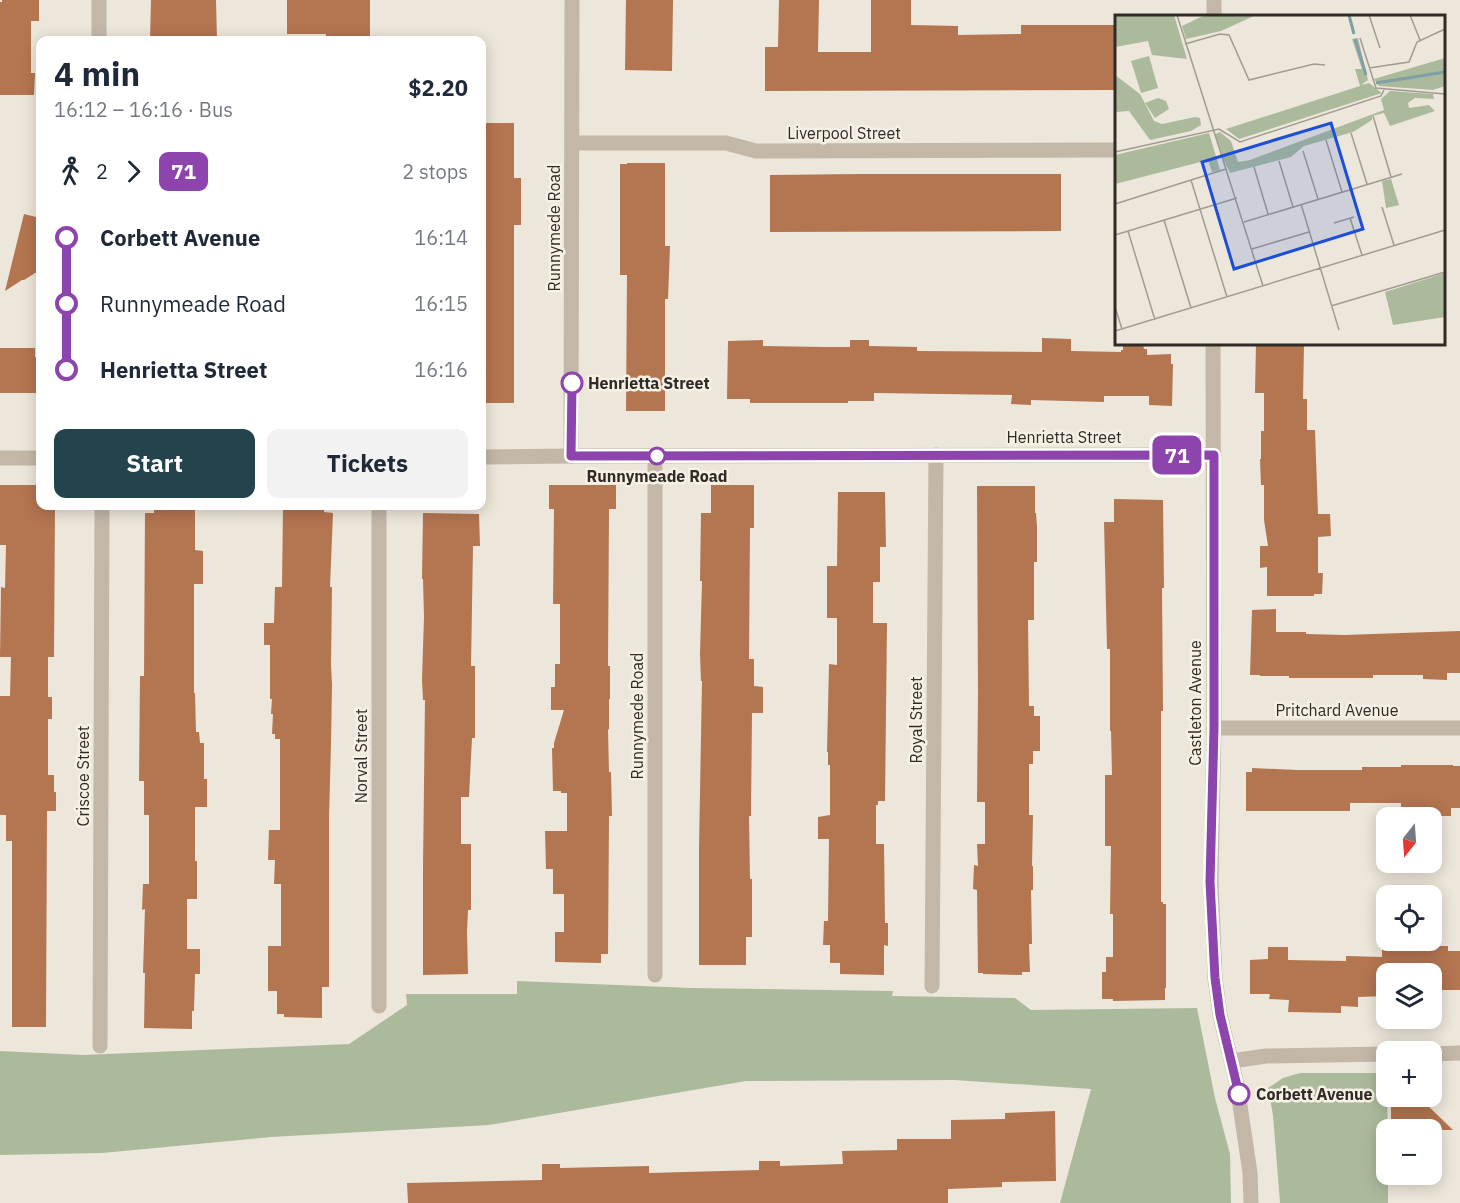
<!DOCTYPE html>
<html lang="en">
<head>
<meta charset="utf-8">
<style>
	:root { --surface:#fff; --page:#f2f2f3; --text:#1f2937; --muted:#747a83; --accent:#23444d }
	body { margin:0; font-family:"IBM Plex Sans",sans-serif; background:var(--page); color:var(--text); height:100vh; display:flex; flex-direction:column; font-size:22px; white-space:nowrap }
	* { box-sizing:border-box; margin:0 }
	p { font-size:20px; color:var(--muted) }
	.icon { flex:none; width:33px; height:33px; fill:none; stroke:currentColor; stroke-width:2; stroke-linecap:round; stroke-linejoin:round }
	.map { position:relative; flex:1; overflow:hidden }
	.drawer { position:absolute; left:36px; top:36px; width:450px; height:474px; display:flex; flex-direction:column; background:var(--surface); border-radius:12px; box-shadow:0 3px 15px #0003 }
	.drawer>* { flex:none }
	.badge { padding:0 12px; border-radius:9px; font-size:21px; line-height:39px }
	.needle { width:39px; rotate:197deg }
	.fabs { position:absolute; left:1376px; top:807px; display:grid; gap:12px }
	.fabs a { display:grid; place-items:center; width:66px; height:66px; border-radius:12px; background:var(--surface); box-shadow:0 3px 15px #0003; font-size:30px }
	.map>.badge { position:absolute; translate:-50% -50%; box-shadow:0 0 0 3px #fff }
	.legs { display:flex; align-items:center; gap:9px; height:66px; padding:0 18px; font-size:20px }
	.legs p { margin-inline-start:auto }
	.head { display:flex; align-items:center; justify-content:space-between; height:102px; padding:0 18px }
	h1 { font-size:33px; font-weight:700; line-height:45px }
	.primary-button { display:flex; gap:12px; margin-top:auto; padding:12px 18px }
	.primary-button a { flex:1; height:69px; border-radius:12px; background:var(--accent); color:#fff; font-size:24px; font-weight:700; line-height:69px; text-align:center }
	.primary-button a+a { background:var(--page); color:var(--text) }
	ul { padding:0 18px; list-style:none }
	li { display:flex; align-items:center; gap:21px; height:66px; font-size:22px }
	li i { display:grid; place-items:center; width:9px; height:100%; margin:0 8px; background:currentColor }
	li i::after { content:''; width:15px; height:15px; margin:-8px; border:4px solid; border-radius:50%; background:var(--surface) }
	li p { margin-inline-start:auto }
	li:first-child i { background:linear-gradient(#0000 50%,currentColor 0) }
	li:last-child i { background:linear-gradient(currentColor 50%,#0000 0) }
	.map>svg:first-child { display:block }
	.green { fill:#acba9c }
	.building { fill:#b47551 }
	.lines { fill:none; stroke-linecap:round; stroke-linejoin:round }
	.minor { stroke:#c3b8a8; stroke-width:15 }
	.line-1-casing { stroke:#fff; stroke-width:14 }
	.line-1 { stroke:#8e44ad; stroke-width:9 }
	.stop-1-dot { fill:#fff; stroke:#8e44ad; stroke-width:3 }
	.labels { text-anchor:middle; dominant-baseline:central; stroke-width:5; stroke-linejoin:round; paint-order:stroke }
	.street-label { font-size:16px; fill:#312b27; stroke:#f6f0e5 }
	.stop-label { font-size:16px; font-weight:bold; fill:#312b27; stroke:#f6f0e5; text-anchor:start }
	.inset-river { fill:none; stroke:#7d9fa6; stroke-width:3 }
	.inset-road { fill:none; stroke:#a29b92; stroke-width:1.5 }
	.view { fill:#1d4ed8; fill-opacity:0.15; stroke:#1d4ed8; stroke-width:3 }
	.inset-edge { fill:none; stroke:#312b27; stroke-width:3 }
</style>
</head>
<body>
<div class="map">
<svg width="1460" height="1203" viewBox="0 0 1460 1203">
	<rect width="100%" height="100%" fill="#ede6da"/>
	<g class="green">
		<path d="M517,981L691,988L893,991L892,996L1015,998L1031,1010L1197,1008L1215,1098L1230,1154L1231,1203H1060L1091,1089L954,1080L746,1081L489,1125L271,1137L102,1153L0,1155V1051L83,1055L349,1044L407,1005L406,994H517Z"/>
		<path d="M1300,1073H1386L1388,1129L1386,1130V1174L1388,1175V1203H1280L1273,1115L1268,1088L1283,1078Z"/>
	</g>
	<g class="building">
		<path d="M2,0H39V21H31V73H35L34,95H0V2H2Z"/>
		<path d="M151,0H216L217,40H150Z"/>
		<path d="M287,0H370V40H326V34H287Z"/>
		<path d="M626,0H673L672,71L625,70Z"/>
		<path d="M779,0H819L818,52H871V0H911V25L958,26V35L1021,34V25H1116V90L765,91V47H778Z"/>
		<path d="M482,123H514V178H521V225H514V403H482Z"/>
		<path d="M627,163H665V246H670L668,299H665V411H626L627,275H620V164H627Z"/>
		<path d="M861,174H1061V231L770,232V175Z"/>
		<path d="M24,214L40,218V270L24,280H22L5,291Z"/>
		<path d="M1042,338L1071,339V351L1121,352V350H1123V344H1143L1144,349H1147V355L1171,354V364H1173L1172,406L1149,405V396H1104V402L1031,400V405L1011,404L1012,395L874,393V401H848V403H750V399H727L728,341L763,340V346L824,347H850V340H869V346L917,347V351L1042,352Z"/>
		<path d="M1256,344H1304L1303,399H1307V430H1315L1318,514H1330L1331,536L1318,537V573H1323L1322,594H1314V596H1267V567L1260,568V546H1268L1264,520V485H1261L1260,459H1261V431H1264V393H1255Z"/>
		<path d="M0,348H35V357H37V393H0Z"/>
		<path d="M0,485H40V506H55L54,657H48V697H52V719H48V775H54V792H56V811H47L46,1027H12V841H6V815H0V696H10L11,657H0L1,587L5,588L6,545H0Z"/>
		<path d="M549,485H616V509H609L608,666H610V699H609V729L608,730L609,772H611L612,816H609L608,954H601V963L555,962V932H564V894H553V869H546L545,831H567V793H561V791H553L552,748H554V743L564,710H551V687H555V664H560V604H553L554,509H549Z"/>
		<path d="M711,485H754V528H750L749,659H754V686L763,687V713H752L751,812V816H749L750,879H752V937H746V965H699V849L702,681H701L700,654L702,581H700L701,513H711Z"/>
		<path d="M977,486H1035V513H1036L1037,526V562H1034V620H1028L1029,706H1034V716H1040V751H1033V764H1029V815H1033L1032,866H1033V890H1031L1032,944H1029L1030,972H1022V975L983,974V973H978L977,890L973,889L974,865L978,866L977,844H985V802H977L978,693Z"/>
		<path d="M838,492H885L886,547H880V582H873V623H887L885,801H878V805H876V844H884L885,923H888V946L884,945V975L840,974V963H830V945H823L824,921H828L829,839H818V817L830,815V765H828V752H827L829,664L837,665V618H827V566H837Z"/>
		<path d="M1114,499L1163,500L1164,588H1162L1163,711H1161V902H1163V904H1166V988H1165V1000L1113,1001V999H1102V972H1106V957H1113V914H1110L1111,846H1105V775H1112L1111,731H1110V649H1107L1104,522H1114Z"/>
		<path d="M154,506H195V550L203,551V584H194V693H195L196,732H199L200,743H204V779H207V807H195V861H197V899H187V949H200V974H195L194,1011H192V1029L144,1028L145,973H143L145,909L142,910L143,884H149V815H144V781H139L140,676H144L145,513H154Z"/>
		<path d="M283,506H324V512L333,513L330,587H332L331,665L332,684L331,744L329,818V987H322V1018L284,1017V1014H277V991H268V946H281V884H274L275,860H268L269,830H280V739H275V734H272L273,714H271L272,699H270V645H264V623H274L275,587H282Z"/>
		<path d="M423,513L479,514L480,546H473L471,666H475V738H472L469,797H461V844H471V910H468L467,932L468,974L423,975V868L425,700H423L422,680L424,617L423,579H422Z"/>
		<path d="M1276,609V632H1306V634L1344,635L1460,631V673H1447V680L1423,679V675H1373V678H1289V676H1260V675H1250L1252,610Z"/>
		<path d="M1401,765H1453V766H1460V808H1451V816H1410V808L1401,807V803H1350V811H1246V772H1252V768L1297,770H1362V767H1401Z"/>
		<path d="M1425,946H1448V951H1460V990H1431V974H1386V996L1358,997V1007L1341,1006V1013L1288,1012L1289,1000L1269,999L1270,994H1250V960L1268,959V947H1288V960L1346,961V956L1382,957V950L1425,951Z"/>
		<path d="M1391,1100H1422L1453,1130H1391Z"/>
		<path d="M1055,1111L1056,1181L1002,1182V1187L948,1189V1203H408L407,1183L542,1180V1164H560V1168L649,1166V1173L759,1170V1161H780V1166L843,1164L842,1151L897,1150V1139H951V1120L1005,1119V1113Z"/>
	</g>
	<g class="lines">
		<g class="minor">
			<path d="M99,0V40"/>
			<path d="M1214,16V0"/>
			<path d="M573,143H726L756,151L1116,150"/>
			<path d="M1213,344L1214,728L1211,882L1215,978L1220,1015L1237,1085L1250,1173L1251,1203"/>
			<path d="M571,456L572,0"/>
			<path d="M482,457L571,456L1214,455"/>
			<path d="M0,458H40"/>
			<path d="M1214,728H1460"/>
			<path d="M655,975V456"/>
			<path d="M932,986L936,455"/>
			<path d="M379,1006V506"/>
			<path d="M100,1046L102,506"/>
			<path d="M1431,1054L1460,1053"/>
			<path d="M1232,1061L1266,1056L1386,1054"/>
		</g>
	</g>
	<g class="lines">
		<g class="line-1-casing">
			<path id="line-1" d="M572,383L571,456L1214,455V728L1210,882L1215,978L1220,1015L1239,1094"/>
		</g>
		<use href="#line-1" class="line-1"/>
	</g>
	<g class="stop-1-dot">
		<circle cx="572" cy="383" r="10"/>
		<circle cx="657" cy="456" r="8"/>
		<circle cx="1239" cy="1094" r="10"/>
	</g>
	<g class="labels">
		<g class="street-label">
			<text x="844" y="133">Liverpool Street</text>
			<text transform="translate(554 228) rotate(-90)">Runnymede Road</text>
			<text x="1064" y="437">Henrietta Street</text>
			<text transform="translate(1195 703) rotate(-90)">Castleton Avenue</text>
			<text x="1337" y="710">Pritchard Avenue</text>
			<text transform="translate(637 716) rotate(-90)">Runnymede Road</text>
			<text transform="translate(916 720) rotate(-90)">Royal Street</text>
			<text transform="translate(361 756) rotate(-90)">Norval Street</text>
			<text transform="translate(83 776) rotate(-90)">Criscoe Street</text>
		</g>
		<g class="stop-label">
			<text x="588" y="383">Henrietta Street</text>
			<text x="657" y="476" text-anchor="middle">Runnymeade Road</text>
			<text x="1256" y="1094">Corbett Avenue</text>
		</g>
	</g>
	<g transform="translate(1115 15)">
		<rect width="330" height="330" fill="#ede6da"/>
		<path d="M0,0H59L72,44L37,40L33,26L0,32ZM90,0H141L106,16L71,24L67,11ZM243,23L253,65L246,70L254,68L267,78L124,124L111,114L245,71L240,54H247L237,24ZM34,41L43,73L26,78L16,46ZM330,43V71L318,75L264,71L259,64ZM0,60L25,79L39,106L47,109L80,102L85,103L86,110L76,116L35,125L14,96L1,97ZM275,76L318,79L319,84L300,83L293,88L294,93L314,90L320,96L275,111L269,98L257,101V105L238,117L189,131L176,142L115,158L109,146L100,119L105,117L116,126L123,147L135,145L269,95L266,84ZM43,83L51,86L54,94L40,103L30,88ZM94,118L105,155L97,157L93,145L0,169V140ZM276,164L284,190L271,193L267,166ZM330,258V302L278,310L270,277Z" fill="#acba9c"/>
		<path class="inset-river" d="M234,0L239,19M240,24L251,60M261,68L330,57"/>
		<path class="inset-road" d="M62,0L148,271M254,0L265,33M295,0L305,25M245,23L261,73L330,79M70,29L105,19L114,20L134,65L199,49L210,50M254,53L294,47L302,27L330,14M258,101L276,162M236,118L252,169M211,125L227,177M188,136L203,184M0,137L104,114L125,127L266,81L269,75M164,146L178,192M139,152L153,199M76,165L112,282M0,189L111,154M186,189L224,315M267,192L279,230M235,203L247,240M49,205L76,293M129,207L287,159M219,208L239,202M13,216L40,305M0,220L122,183M137,234L194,217M216,291L330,257M0,292L7,314M0,316L330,215"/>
		<path class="view" d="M216,108L248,214L119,254L87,147Z"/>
		<rect width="330" height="330" class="inset-edge"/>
	</g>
</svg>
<div class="fabs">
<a><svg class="needle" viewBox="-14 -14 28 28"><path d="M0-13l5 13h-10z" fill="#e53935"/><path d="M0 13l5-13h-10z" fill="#747a83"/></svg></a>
<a><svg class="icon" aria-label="locate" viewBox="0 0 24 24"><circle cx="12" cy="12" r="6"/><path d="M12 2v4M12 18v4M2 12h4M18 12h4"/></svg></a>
<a><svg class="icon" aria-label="layers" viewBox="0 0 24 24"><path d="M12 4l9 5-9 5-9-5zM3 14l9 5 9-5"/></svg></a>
<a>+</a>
<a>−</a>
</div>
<b class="badge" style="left:1177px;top:455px;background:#8e44ad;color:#fff">71</b>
<section class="drawer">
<div class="head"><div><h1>4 min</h1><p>16:12 – 16:16 · Bus</p></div><b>$2.20</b></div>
<div class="legs"><svg class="icon" aria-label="walk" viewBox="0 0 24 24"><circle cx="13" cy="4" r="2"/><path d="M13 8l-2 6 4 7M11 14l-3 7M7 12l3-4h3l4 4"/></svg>2<svg class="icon" aria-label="forward" viewBox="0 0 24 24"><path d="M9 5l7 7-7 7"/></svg><b class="badge" style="background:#8e44ad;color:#fff">71</b><p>2 stops</p></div>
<ul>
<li><i style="color:#8e44ad"></i><b>Corbett Avenue</b><p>16:14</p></li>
<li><i style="color:#8e44ad"></i><span>Runnymeade Road</span><p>16:15</p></li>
<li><i style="color:#8e44ad"></i><b>Henrietta Street</b><p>16:16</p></li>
</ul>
<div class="primary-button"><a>Start</a><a>Tickets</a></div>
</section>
</div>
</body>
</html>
